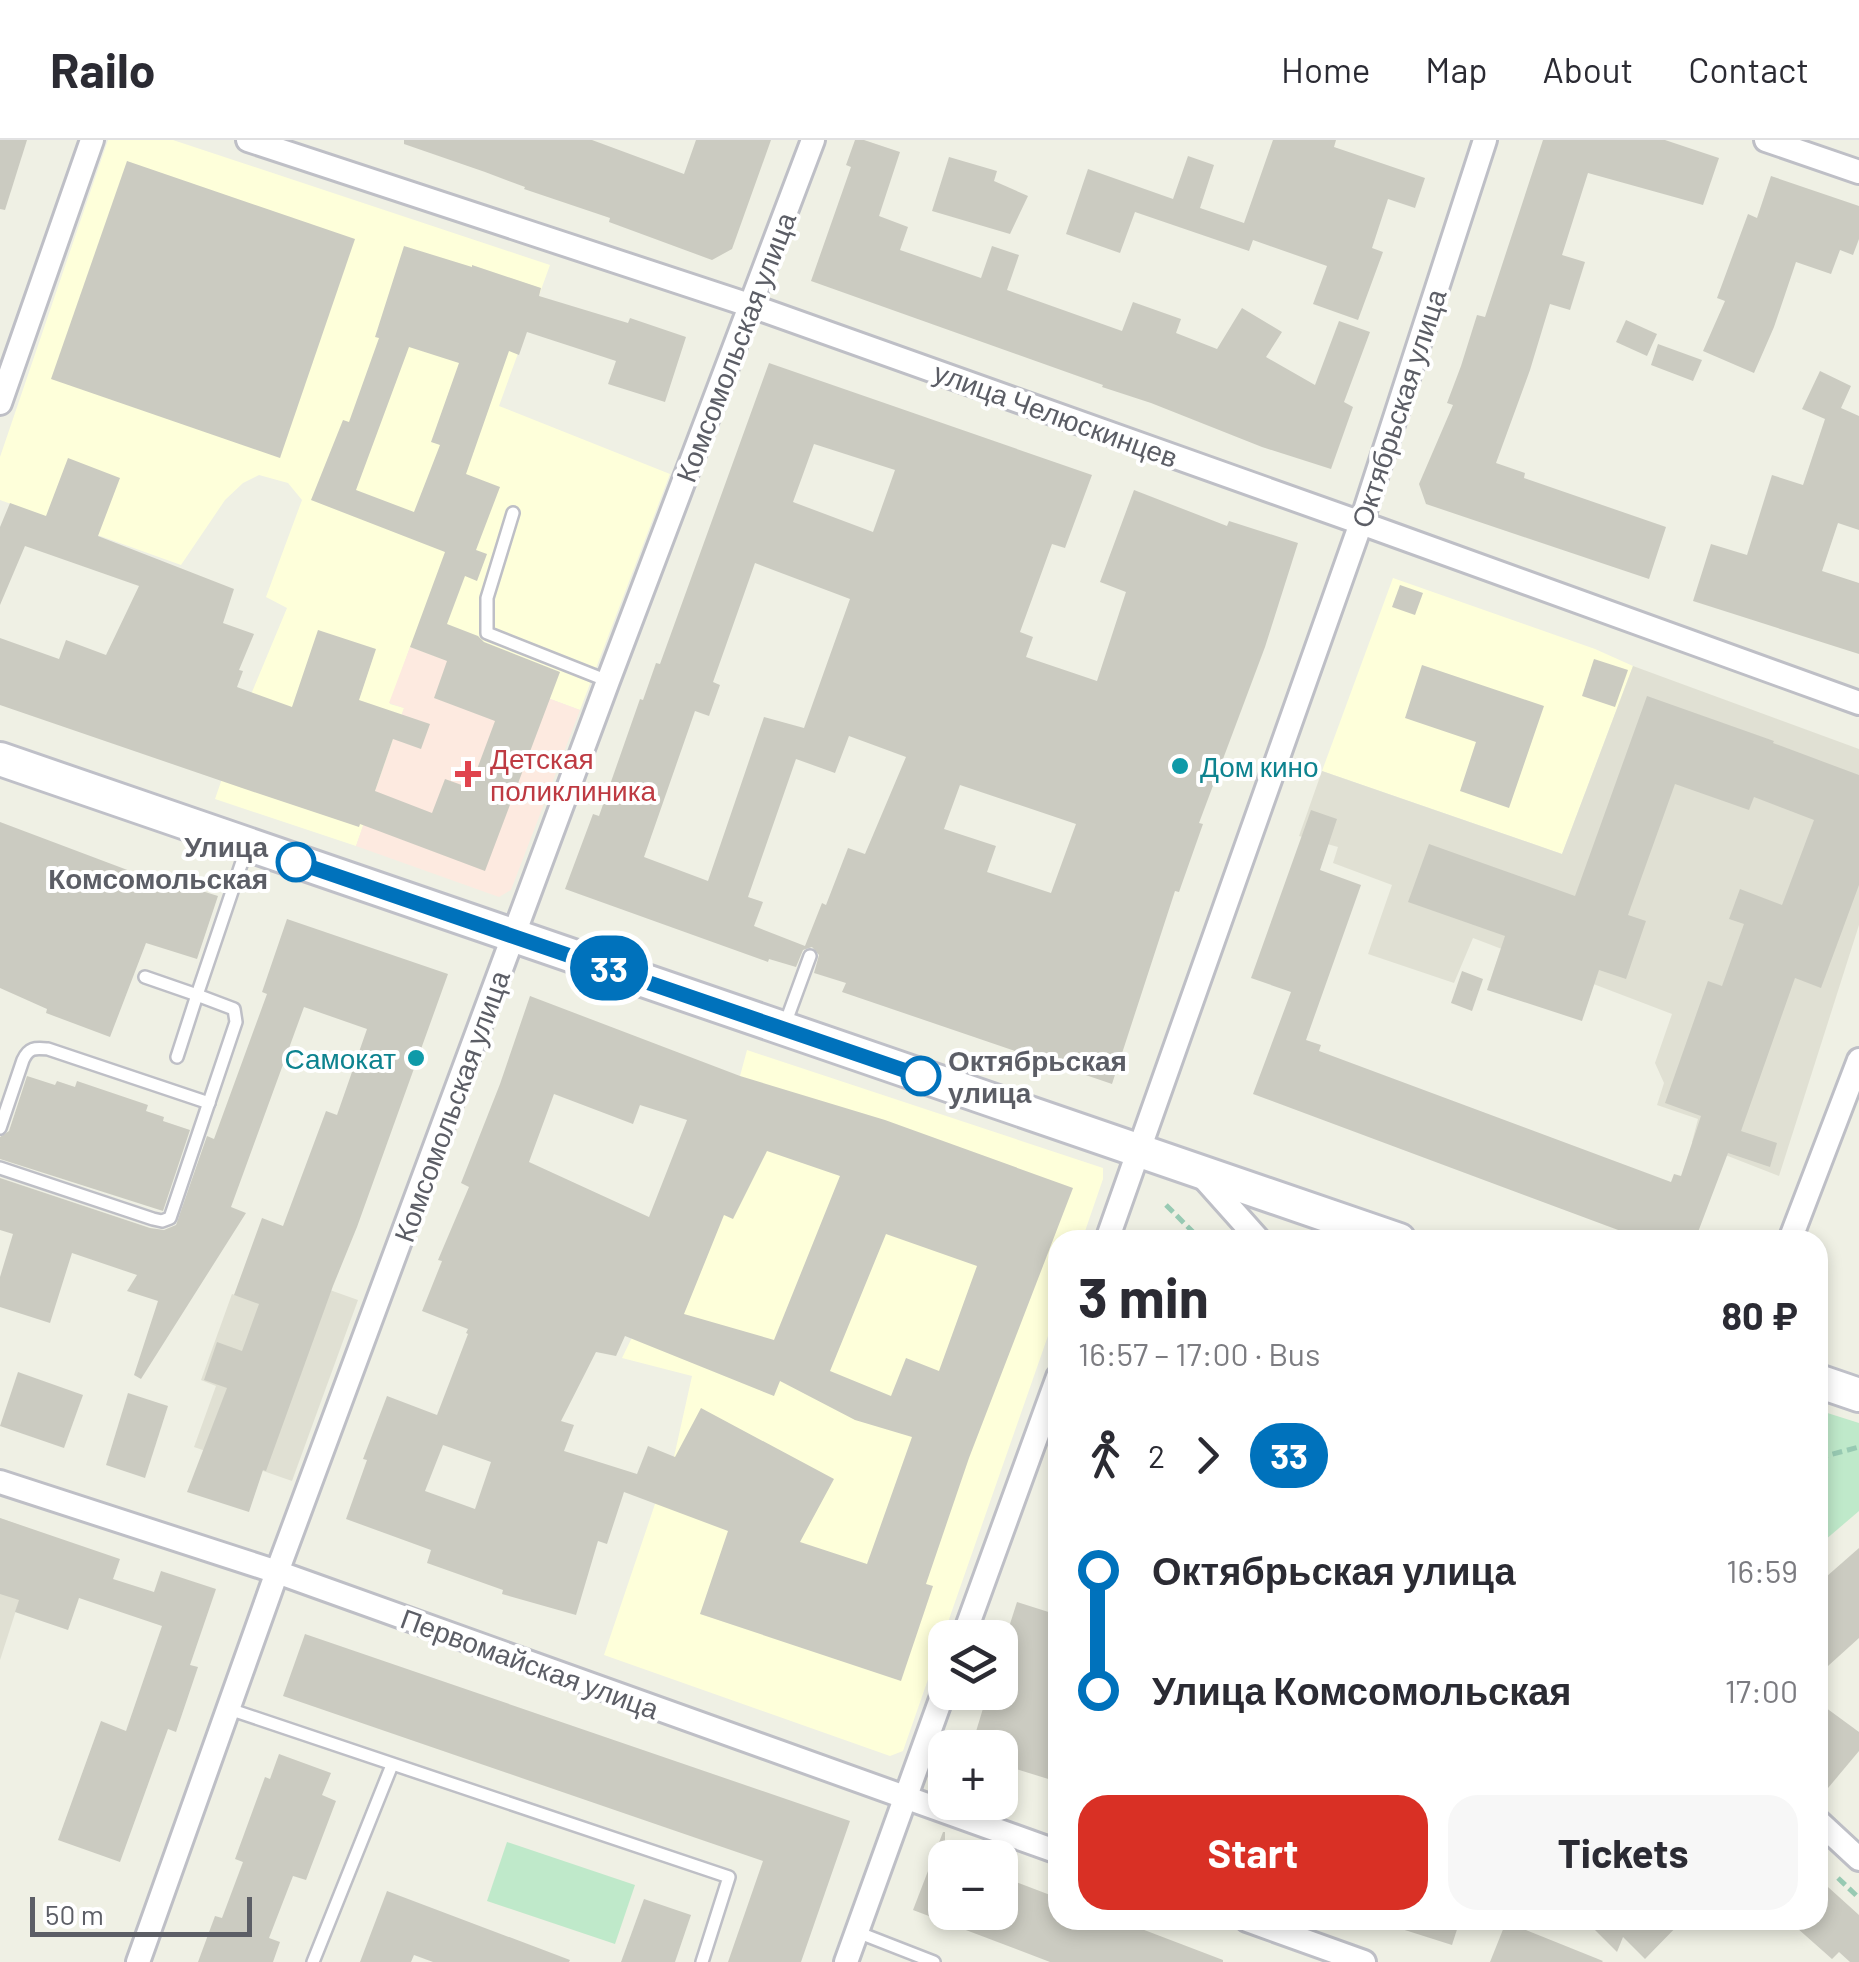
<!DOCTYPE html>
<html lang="en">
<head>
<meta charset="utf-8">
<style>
	:root { --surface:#fff; --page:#f7f7f7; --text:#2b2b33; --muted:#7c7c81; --line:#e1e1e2; --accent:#d93025 }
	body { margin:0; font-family:Barlow,sans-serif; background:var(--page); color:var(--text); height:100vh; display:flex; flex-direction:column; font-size:38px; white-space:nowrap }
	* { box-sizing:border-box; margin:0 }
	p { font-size:32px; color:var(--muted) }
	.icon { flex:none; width:55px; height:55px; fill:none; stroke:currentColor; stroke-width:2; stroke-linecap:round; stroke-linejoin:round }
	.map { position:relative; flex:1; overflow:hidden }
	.side { position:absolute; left:1048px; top:1090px; width:780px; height:700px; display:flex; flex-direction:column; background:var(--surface); border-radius:30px; box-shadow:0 5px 15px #0003 }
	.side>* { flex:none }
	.badge { padding:0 20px; border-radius:32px; font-size:35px; line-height:65px }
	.fabs { position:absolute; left:928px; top:1480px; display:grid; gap:20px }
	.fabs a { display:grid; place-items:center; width:90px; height:90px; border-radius:20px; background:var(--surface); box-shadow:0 5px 15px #0003; font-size:50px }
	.scale { position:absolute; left:30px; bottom:25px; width:222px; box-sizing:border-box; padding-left:10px; border:5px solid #5c5e66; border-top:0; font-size:28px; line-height:35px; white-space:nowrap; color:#5c5e66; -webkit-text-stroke:8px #fff; paint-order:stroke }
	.map>.badge { position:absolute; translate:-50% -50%; box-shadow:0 0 0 5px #fff }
	.legs { display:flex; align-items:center; gap:15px; height:110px; padding:0 30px; font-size:32px }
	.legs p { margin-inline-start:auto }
	.overview { display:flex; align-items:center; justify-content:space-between; height:170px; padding:0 30px }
	h1 { font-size:55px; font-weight:700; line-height:75px }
	.action { display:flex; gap:20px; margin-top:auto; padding:20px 30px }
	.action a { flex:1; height:115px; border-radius:30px; background:var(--accent); color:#fff; font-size:40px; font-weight:700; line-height:115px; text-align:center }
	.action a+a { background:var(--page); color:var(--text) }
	ul { padding:0 30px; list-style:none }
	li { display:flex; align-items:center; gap:35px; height:120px; font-size:38px }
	li i { display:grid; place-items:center; width:15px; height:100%; margin:0 12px; background:currentColor }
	li i::after { content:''; width:25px; height:25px; margin:-12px; border:8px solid; border-radius:50%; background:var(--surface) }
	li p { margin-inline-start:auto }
	li:first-child i { background:linear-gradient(#0000 50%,currentColor 0) }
	li:last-child i { background:linear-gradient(currentColor 50%,#0000 0) }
	header { display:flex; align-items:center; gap:60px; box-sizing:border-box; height:140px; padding:0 50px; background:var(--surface); border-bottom:2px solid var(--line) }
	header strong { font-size:48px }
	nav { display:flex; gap:55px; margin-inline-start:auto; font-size:35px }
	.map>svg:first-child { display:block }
	.commercial { fill:#feffda }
	.education { fill:#e0e0d3 }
	.medical { fill:#fdeae0 }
	.green { fill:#bfe9ca }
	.building { fill:#cbcbc1; fill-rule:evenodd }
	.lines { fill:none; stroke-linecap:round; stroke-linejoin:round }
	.lane-casing { stroke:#bebfc6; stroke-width:16 }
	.street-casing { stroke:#bebfc6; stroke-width:28 }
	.secondary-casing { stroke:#bfc0c8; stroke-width:38 }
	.path { stroke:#98cab3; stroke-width:5; stroke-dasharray:10 5; stroke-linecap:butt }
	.lane { stroke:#fff; stroke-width:11 }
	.street { stroke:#fff; stroke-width:22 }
	.secondary { stroke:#fff; stroke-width:32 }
	.line-1-casing { stroke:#fff; stroke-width:22 }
	.line-1 { stroke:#0072bc; stroke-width:15 }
	.culture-dot { fill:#0f9aa8; stroke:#fff; stroke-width:4 }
	.health-dot { fill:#e0444e; stroke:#fff; stroke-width:4 }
	.stop-1-dot { fill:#fff; stroke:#0072bc; stroke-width:5 }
	.labels { text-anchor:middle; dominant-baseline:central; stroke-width:8; stroke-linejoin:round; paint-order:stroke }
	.street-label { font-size:28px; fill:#5c5e66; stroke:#fff }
	.health-label { font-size:28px; fill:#be3a42; stroke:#fff; text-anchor:start }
	.culture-label { font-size:28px; fill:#0d838f; stroke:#fff; text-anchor:start }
	.stop-label { font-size:28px; font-weight:bold; fill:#5c5e66; stroke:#fff; text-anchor:end }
</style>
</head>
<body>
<header>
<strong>Railo</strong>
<nav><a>Home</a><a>Map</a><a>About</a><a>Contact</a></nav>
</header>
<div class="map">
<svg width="1859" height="1822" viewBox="0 0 1859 1822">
	<rect width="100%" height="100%" fill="#eff0e4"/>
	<g class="commercial">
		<path d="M108,0H173L550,125L499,266L670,334L580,570L410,507L390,564L404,568L356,706L215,659L252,552L287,468L266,457L302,360L288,343L259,335L243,343L225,360L181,425L0,360V317Z"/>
		<path d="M1393,438L1595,509L1633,526L1562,714L1322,631Z"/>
		<path d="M747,910L1103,1028V1039L1082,1100H1058L1057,1170L903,1611L890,1616L604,1515L655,1364L674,1317L692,1236L622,1218L665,1130L740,936Z"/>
	</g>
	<g class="education">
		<path d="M1633,526L1859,609V785L1779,1036L1692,1002L1698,979L1657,965L1664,943L1655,923L1672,874L1473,798L1454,843L1368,814L1392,745L1333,723L1338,707L1299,696L1322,631L1562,714Z"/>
		<path d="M251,1122L358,1160L292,1341L194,1307L216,1246L201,1240L232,1154L238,1156Z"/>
		<path d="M0,1378L41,1393L0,1520Z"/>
	</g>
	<path class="medical" d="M410,507L580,570L511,750L499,757L356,706L404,568L389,563Z"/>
	<g class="green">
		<path d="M1818,1270L1859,1283V1371L1818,1406Z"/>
		<path d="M507,1702L635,1745L615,1804L487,1761Z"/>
	</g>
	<g class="building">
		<path d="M0,0H27L5,70L0,69Z"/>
		<path d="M404,0H592L684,34L696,0H771L732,109L712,120L609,82L610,78L524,49L525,47L485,32L404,4Z"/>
		<path d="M855,0H864L900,12L879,76L908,87L900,110L981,138L992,106L1019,115L1007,150L1122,191L1133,162L1181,179L1176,193L1217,209L1242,168L1282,192L1266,217L1315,245L1339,181L1370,192L1344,262L1353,267L1331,329L1262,307L1151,263L1102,247L1103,245L811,141L851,27L846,25Z"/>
		<path d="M1273,0H1336L1334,7L1425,38L1415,68L1388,59L1372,108L1383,112L1358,180L1313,164L1327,126L1253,100L1249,111L1135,72L1120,113L1066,94L1088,29L1173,59L1188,16L1214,25L1200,68L1244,83Z"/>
		<path d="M1543,0H1665L1719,18L1703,65L1588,33L1562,115L1585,122L1570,170L1550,164L1530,230L1496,323L1525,333L1524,338L1666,387L1649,439L1426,364L1419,344L1453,265L1447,263L1461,226L1477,175L1485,177Z"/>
		<path d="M949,17L997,31L994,41L1028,56L1010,94L932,71Z"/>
		<path d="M127,21L355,99L280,318L51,239Z"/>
		<path d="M1771,36L1859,66V99L1853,115L1840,110L1831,134L1796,122L1774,187L1754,233L1703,211L1725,161L1717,158L1748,74L1757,78Z"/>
		<path d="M404,106L472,127V125L541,148L539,156L628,183L630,178L686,197L665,262L608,244L616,221L527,192L519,215L509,211L466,334L500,347L476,410L487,414L477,441L465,436L447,484L478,496L484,502L560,532L485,731L360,684L359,687L242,648L0,565V498L59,519L66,500L106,515L139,446L25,406L0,465V387L10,363L46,376L68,318L120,338L98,396L234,449L223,483L254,494L239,530L243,531L237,547L292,567L318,490L376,509L359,560L430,584L421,609L393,599L375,651L432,673L445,639L470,648L495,581L434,558L447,521L410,507L445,412L311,360L343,280L349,282L379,198L375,197ZM409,207L459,223L431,302L440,305L414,372L356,350Z"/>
		<path d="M1626,180L1657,194L1647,216L1616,202Z"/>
		<path d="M1658,204L1702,220L1693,241L1651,225Z"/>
		<path d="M769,223L1092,335L1065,408L1052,404L1020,492L1033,497L1026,517L1097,541L1126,452L1100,442L1134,350L1227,386L1229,381L1298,403L1265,507L1199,683L1203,684L1179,752L1175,751L1112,944L842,852L846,843L814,833L819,815L812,807L803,810L796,827L769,819L768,822L565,749L593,674L599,676L640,559L643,560L656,523L660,524ZM814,304L895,330L873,392L793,362ZM755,423L850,459L804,588L764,577L708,741L644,717L695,571L709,576L720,545L713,542ZM849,596L906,617L865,714L848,708L826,765L822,763L805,806L754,786L763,762L748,757L796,619L835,633ZM960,645L1076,684L1051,753L987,732L996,706L944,689Z"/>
		<path d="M1820,231L1851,246L1841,268L1859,276V390L1838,383L1822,431L1859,443V514L1693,461L1711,404L1747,415L1772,335L1803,345L1825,279L1802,269Z"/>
		<path d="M1400,445L1423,453L1415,475L1392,467Z"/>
		<path d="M1594,519L1628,530L1615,567L1582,556Z"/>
		<path d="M1422,525L1544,566L1509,668L1460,651L1476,602L1405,578Z"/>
		<path d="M1647,556L1774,601L1773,603L1859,635V745L1821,848L1795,838L1741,991L1777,1003L1770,1027L1728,1013L1695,1100H1645L1253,954L1291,852L1251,838L1311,670L1337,679L1320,730L1361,745L1306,900L1321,905L1319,911L1671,1042L1674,1034L1681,1036L1701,976L1665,963L1708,841L1722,846L1744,784L1729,779L1740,749L1782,765L1814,680L1754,657L1749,670L1675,644L1628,775L1646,781L1626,839L1599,830L1582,881L1487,850L1505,796L1408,762L1429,704L1575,756Z"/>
		<path d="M0,682L146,737L147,734L218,756L197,819L146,803L110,897L46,873L47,869L0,848Z"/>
		<path d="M287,779L448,834L357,1087L333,1146L266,1331L263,1330L249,1372L187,1352L227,1248L204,1240L217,1202L242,1211L259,1164L234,1155L262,1078L283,1086L326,971L337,975L367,889L304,867L231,1067L246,1073L141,1239L134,1235L158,1161L127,1151L137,1135L72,1113L50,1183L0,1167V1137L13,1094L0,1090V1038L150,1088L164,1090L176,1085L207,996L214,999L267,854L262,852Z"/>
		<path d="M1462,831L1483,839L1472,871L1451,863Z"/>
		<path d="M530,856L740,936L885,980L1073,1048L969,1318L926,1444L933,1446L901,1541L700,1474L728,1391L624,1352L607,1404L598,1401L576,1475L502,1454L503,1450L427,1423L431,1410L346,1379L367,1320L363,1319L387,1256L437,1275L468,1194L466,1193L468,1189L422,1171L442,1121L438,1120L469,1047L461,1043L500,944ZM554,954L633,984L640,965L687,980L649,1077L529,1022ZM767,1011L840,1036L774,1200L684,1174L724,1075L733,1079ZM886,1094L977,1126L939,1231L906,1218L891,1256L830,1231ZM625,1196L774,1256L780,1241L855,1280L912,1297L867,1424L800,1402L834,1339L701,1268L675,1317L648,1306L637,1334L564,1311L574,1285L561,1281L596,1212L616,1216ZM443,1305L491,1322L475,1369L425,1351Z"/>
		<path d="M27,936L55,945L57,941L75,947L77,941L148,965L146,971L164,977L163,981L190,990L163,1071L0,1019V997L9,991Z"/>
		<path d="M18,1232L83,1255L64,1308L0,1286Z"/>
		<path d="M128,1253L168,1266L145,1338L106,1325Z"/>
		<path d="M0,1378L120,1419L113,1439L154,1452L161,1431L216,1449L190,1525L198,1527L176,1592L168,1589L120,1722L58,1700L101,1581L126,1591L162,1486L79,1458L68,1490L15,1472L19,1460L0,1454Z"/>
		<path d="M1859,1408V1498L1818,1535V1444Z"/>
		<path d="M1017,1462L1058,1475V1642L1000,1624V1608H971L988,1552H1000V1515Z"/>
		<path d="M305,1494L850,1681L801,1822H728L763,1721L283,1556Z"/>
		<path d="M1818,1562L1859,1592V1611L1818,1660Z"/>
		<path d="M279,1614L331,1633L322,1655L336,1661L306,1740L293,1736L269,1798L280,1802L273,1822H198L215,1776L222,1778L243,1722L235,1719L265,1637L270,1639Z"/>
		<path d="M943,1692H945V1772H1000V1736L1058,1758V1780H1118L1223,1820V1822H1050L913,1770Z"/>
		<path d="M1818,1738L1859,1775V1822H1850L1839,1812L1832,1819L1788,1780H1818Z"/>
		<path d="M387,1751L570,1820L569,1822H433L414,1815L411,1822H360Z"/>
		<path d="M644,1759L691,1775L675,1822H621Z"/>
		<path d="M1390,1780H1460L1452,1805L1389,1785Z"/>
		<path d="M1585,1780H1683L1645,1819L1623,1797L1617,1812Z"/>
		<path d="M1506,1782L1603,1821L1602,1822H1490Z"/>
	</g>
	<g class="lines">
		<g class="lane-casing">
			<g id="lane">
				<path d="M513,373L487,458V493L608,541"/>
				<path d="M145,837L197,855L177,917"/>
				<path d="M784,887L810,816"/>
				<path d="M0,988L23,920C29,907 35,908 48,909L209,963"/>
				<path d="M0,1028L153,1079L162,1081L170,1078L236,882L234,869L197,855L247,707"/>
				<path d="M229,1569L729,1737L702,1822"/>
				<path d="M857,1792L934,1822"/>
				<path d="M313,1822L392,1625"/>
			</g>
		</g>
		<g class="street-casing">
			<g id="street">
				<path d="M248,0L749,165L1361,383L1859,563"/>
				<path d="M1766,0L1859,32"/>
				<path d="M0,263L92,0"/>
				<path d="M1201,1035L1259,1100"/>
				<path d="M1107,1100L1361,383L1485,0"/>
				<path d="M1790,1100L1859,920"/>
				<path d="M0,1342L277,1432L1058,1712"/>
				<path d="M963,1498L1058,1237"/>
				<path d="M1818,1681L1859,1719"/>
				<path d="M1247,1780L1364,1822"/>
				<path d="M138,1822L277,1432L608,541L813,0"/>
				<path d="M846,1822L945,1548"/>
			</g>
		</g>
		<g class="secondary-casing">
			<g id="secondary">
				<path d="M0,619L1399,1100"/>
				<path d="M1818,1241L1859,1255"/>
			</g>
		</g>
		<g class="path">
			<path d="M1166,1065L1201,1100"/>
			<path d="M1818,1318L1859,1307"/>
			<path d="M1838,1738L1859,1758"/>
		</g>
		<use href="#lane" class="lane"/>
		<use href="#street" class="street"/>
		<use href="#secondary" class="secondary"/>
	</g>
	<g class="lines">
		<g class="line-1-casing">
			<path id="line-1" d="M296,722L921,936"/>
		</g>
		<use href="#line-1" class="line-1"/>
	</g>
	<g class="culture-dot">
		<circle cx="1180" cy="626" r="10"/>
		<circle cx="416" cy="918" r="10"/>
	</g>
	<path class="health-dot" d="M463 619h10v10h10v10h-10v10h-10v-10h-10v-10h10z"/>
	<g class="stop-1-dot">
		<circle cx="296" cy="722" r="18"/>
		<circle cx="921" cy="936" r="18"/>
	</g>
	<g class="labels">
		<g class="street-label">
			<text transform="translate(735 207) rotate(-69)">Комсомольская улица</text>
			<text transform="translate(1398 268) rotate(-72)">Октябрьская улица</text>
			<text transform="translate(1056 274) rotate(20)">улица Челюскинцев</text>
			<text transform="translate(451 966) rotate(-70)">Комсомольская улица</text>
			<text transform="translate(530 1523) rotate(20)">Первомайская улица</text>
		</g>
		<g class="health-label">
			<text x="490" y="618">Детская<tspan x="490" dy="32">поликлиника</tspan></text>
		</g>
		<g class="culture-label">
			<text x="1200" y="626">Дом кино</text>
			<text x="396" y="918" text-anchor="end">Самокат</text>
		</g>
		<g class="stop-label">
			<text x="268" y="706">Улица<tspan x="268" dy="32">Комсомольская</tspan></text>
			<text x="948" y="920" text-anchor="start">Октябрьская<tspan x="948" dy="32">улица</tspan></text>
		</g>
	</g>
</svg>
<div class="fabs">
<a><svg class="icon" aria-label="layers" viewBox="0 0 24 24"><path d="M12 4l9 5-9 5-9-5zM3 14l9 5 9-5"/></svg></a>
<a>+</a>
<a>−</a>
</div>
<div class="scale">50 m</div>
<b class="badge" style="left:609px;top:828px;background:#0072bc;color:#fff">33</b>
<section class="side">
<div class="overview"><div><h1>3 min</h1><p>16:57 – 17:00 · Bus</p></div><b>80 ₽</b></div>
<div class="legs"><svg class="icon" aria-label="walk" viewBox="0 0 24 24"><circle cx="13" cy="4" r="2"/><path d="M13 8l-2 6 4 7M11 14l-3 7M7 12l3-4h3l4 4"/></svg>2<svg class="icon" aria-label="forward" viewBox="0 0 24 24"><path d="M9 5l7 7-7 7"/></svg><b class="badge" style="background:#0072bc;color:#fff">33</b></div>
<ul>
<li><i style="color:#0072bc"></i><b>Октябрьская улица</b><p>16:59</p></li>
<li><i style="color:#0072bc"></i><b>Улица Комсомольская</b><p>17:00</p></li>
</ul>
<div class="action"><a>Start</a><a>Tickets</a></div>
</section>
</div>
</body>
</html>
